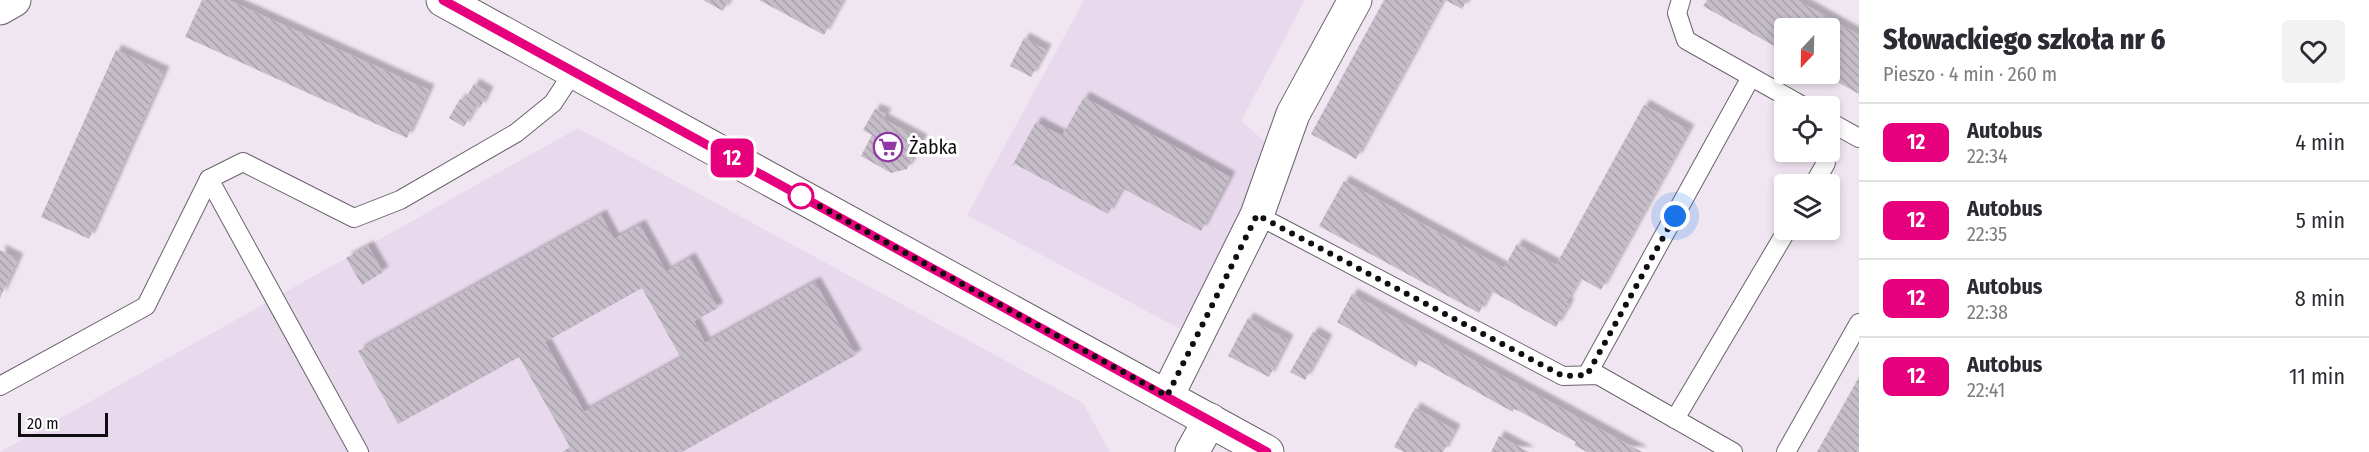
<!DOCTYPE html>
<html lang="pl">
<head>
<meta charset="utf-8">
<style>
	:root { --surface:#fff; --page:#f2f2f3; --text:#2b2b33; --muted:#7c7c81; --line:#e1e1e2 }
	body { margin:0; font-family:"Fira Sans Condensed",sans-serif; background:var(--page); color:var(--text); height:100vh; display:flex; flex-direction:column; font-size:22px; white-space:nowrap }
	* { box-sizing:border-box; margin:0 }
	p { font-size:20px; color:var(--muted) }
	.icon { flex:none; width:33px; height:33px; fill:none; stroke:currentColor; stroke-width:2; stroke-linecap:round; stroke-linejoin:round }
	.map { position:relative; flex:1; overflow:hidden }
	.details { display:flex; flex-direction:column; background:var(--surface); width:510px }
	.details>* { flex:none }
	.badge { padding:0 12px; border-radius:9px; font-size:21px; line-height:39px }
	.needle { width:39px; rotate:202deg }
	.controls { position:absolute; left:1774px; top:18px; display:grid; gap:12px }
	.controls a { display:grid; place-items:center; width:66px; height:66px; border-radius:6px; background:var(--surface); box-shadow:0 3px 9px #0003; font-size:30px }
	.scale { position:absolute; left:18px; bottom:15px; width:90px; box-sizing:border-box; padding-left:6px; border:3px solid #110e11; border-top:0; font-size:16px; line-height:21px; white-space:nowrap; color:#110e11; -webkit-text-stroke:4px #fff; paint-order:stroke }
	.you { position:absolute; width:30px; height:30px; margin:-15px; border:4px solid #fff; border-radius:50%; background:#1a73e8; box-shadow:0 0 0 9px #1a73e833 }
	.map>.badge { position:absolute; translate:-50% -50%; box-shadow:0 0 0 3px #fff }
	.round { display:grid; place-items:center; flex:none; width:63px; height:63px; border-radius:6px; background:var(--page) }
	.overview { display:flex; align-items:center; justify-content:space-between; height:102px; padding:0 24px }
	h1 { font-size:28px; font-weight:800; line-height:45px }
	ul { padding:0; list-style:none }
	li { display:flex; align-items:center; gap:18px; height:78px; padding:0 24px; border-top:2px solid var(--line) }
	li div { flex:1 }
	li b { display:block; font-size:22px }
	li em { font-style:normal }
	li .badge { min-width:66px; font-weight:700; text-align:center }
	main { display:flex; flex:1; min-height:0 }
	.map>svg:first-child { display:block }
	.built { fill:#e8daec }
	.building { fill:url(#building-back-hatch); fill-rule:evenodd; filter:url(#shadow) }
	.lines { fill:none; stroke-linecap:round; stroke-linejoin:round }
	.lane-casing { stroke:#6a626c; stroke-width:20 }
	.street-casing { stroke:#6a626c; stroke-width:35 }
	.secondary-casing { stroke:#6a626c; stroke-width:35 }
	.lane { stroke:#fff; stroke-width:18 }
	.street { stroke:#fff; stroke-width:33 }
	.secondary { stroke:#fff; stroke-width:33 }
	.line-casing { stroke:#fff; stroke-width:14 }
	.line { stroke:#e6007e; stroke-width:9 }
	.walk { stroke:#110e11; stroke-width:6; stroke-dasharray:0 10.8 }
	.stop-dot { fill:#fff; stroke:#e6007e; stroke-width:3 }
	.labels { text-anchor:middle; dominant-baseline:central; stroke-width:6; stroke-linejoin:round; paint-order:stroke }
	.poi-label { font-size:20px; fill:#110e11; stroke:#fff; text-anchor:start }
</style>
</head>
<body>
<main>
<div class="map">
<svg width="1859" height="452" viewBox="0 0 1859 452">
	<defs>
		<pattern id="building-back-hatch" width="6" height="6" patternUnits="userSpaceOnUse" patternTransform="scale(1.5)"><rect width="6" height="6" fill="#c5bdc8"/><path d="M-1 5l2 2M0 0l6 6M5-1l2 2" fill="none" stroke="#a8a1ab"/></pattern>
		<filter id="shadow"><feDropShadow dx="5.5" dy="-5.5" stdDeviation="1.5" flood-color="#0004"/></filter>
	</defs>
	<rect width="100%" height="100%" fill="#f0e6f2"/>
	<g class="built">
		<path d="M1084,0H1305L1241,121L1267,143L1242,211L1180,329L967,215Z"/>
		<path d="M578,128L1083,403L1110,452H0Z"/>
	</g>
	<g class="building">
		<path d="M202,0H228L429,90L407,138L185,37Z"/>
		<path d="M703,0H729L723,11Z"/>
		<path d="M759,0H843L824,35Z"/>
		<path d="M1384,0H1443L1356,159L1311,134Z"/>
		<path d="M1445,0H1467L1462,9Z"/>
		<path d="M1707,0H1797L1859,35V94L1823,74H1830V28H1785V52L1703,6Z"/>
		<path d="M1024,38L1046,50L1031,77L1010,66Z"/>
		<path d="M116,50L164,72L89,239L41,217Z"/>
		<path d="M474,84L488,92L480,108L476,106L464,127L449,118L460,99L464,101Z"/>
		<path d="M1084,97L1230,177L1201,231L1122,188L1108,214L1015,164L1012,166L1036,122L1062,136Z"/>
		<path d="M1644,105L1689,130L1601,290L1580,278L1566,303L1569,304L1556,327L1491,291L1479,313L1319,226L1344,181L1504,268L1517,244L1556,265Z"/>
		<path d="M875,109L886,114L883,119L922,140L907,169L891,173L861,156L872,135L863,130Z"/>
		<path d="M601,215L614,239L640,225L666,272L690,258L718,308L694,321L705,343L815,282L856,355L682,452H562L570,447L519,357L398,424L358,351ZM642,288L681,358L584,412L545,342Z"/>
		<path d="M368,246L383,272L362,285L346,258Z"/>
		<path d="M0,250L18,259L0,298Z"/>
		<path d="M1352,294L1587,422L1642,452H1587L1574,445L1576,442L1519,411L1514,409L1513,412L1419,360L1416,367L1337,322Z"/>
		<path d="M1248,318L1288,340L1269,377L1228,356Z"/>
		<path d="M1313,332L1327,340L1305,380L1290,372Z"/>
		<path d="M1859,377V452H1817Z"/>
		<path d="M1415,408L1455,430L1443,452H1404L1394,447Z"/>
		<path d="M1499,436L1529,452H1491Z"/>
	</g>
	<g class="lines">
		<g class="lane-casing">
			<g id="lane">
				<path d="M1681,0L1677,13L1686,40L1803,106"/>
				<path d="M1830,122L1859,138"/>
				<path d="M209,179L359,452"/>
				<path d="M1814,184L1826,163"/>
				<path d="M1257,215L1563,376L1598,375L1733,452"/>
				<path d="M1587,375L1751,77"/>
				<path d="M0,386L146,306L209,179L243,162L354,218L400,200L516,133L553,103L574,71"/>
				<path d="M1675,419L1787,230"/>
				<path d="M1786,452L1859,323"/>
			</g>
		</g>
		<g class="street-casing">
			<g id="street">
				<path d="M0,8L14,0"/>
				<path d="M1167,396L1257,215L1293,114L1355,0"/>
				<path d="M1192,452L1210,420"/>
			</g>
		</g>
		<g class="secondary-casing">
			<path id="secondary" d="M443,0L1267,452"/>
		</g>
		<use href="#lane" class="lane"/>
		<use href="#street" class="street"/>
		<use href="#secondary" class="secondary"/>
	</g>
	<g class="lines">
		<g class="line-casing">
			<path id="line" d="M443,0L1267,452"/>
		</g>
		<use href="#line" class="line"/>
		<path class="walk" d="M801,196L1167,396L1257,215L1563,376L1587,375L1675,216"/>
	</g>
	<defs>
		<g id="supermarket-ring" transform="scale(1.5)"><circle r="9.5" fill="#fff" stroke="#9039a5" stroke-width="1.5"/><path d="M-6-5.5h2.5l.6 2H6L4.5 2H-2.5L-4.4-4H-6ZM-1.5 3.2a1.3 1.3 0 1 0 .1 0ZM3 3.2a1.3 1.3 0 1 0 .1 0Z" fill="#9039a5"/></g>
	</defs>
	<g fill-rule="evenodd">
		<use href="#supermarket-ring" x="888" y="147"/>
	</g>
	<circle class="stop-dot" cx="801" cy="196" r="12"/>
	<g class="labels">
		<g class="poi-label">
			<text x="909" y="147">Żabka</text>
		</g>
	</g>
</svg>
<div class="controls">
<a><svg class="needle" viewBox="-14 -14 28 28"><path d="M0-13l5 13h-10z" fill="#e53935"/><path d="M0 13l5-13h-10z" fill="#7c7c81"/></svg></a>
<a><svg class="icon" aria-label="locate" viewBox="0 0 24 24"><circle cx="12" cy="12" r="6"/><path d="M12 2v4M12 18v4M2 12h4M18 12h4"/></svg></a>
<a><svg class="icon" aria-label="layers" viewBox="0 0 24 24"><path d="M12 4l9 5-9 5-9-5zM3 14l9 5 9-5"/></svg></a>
</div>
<div class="scale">20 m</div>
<div class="you" style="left:1675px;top:216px"></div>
<b class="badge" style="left:732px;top:158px;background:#e6007e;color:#fff">12</b>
</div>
<section class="details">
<div class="overview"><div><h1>Słowackiego szkoła nr 6</h1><p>Pieszo · 4 min · 260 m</p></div><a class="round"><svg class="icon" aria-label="heart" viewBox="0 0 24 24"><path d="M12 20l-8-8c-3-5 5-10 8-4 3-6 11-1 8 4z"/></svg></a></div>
<ul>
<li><span class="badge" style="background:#e6007e;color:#fff">12</span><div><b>Autobus</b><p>22:34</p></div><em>4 min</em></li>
<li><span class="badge" style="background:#e6007e;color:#fff">12</span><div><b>Autobus</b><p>22:35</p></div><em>5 min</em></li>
<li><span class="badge" style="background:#e6007e;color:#fff">12</span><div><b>Autobus</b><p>22:38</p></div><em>8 min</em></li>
<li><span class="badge" style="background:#e6007e;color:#fff">12</span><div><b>Autobus</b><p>22:41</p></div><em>11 min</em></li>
</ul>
</section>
</main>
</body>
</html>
